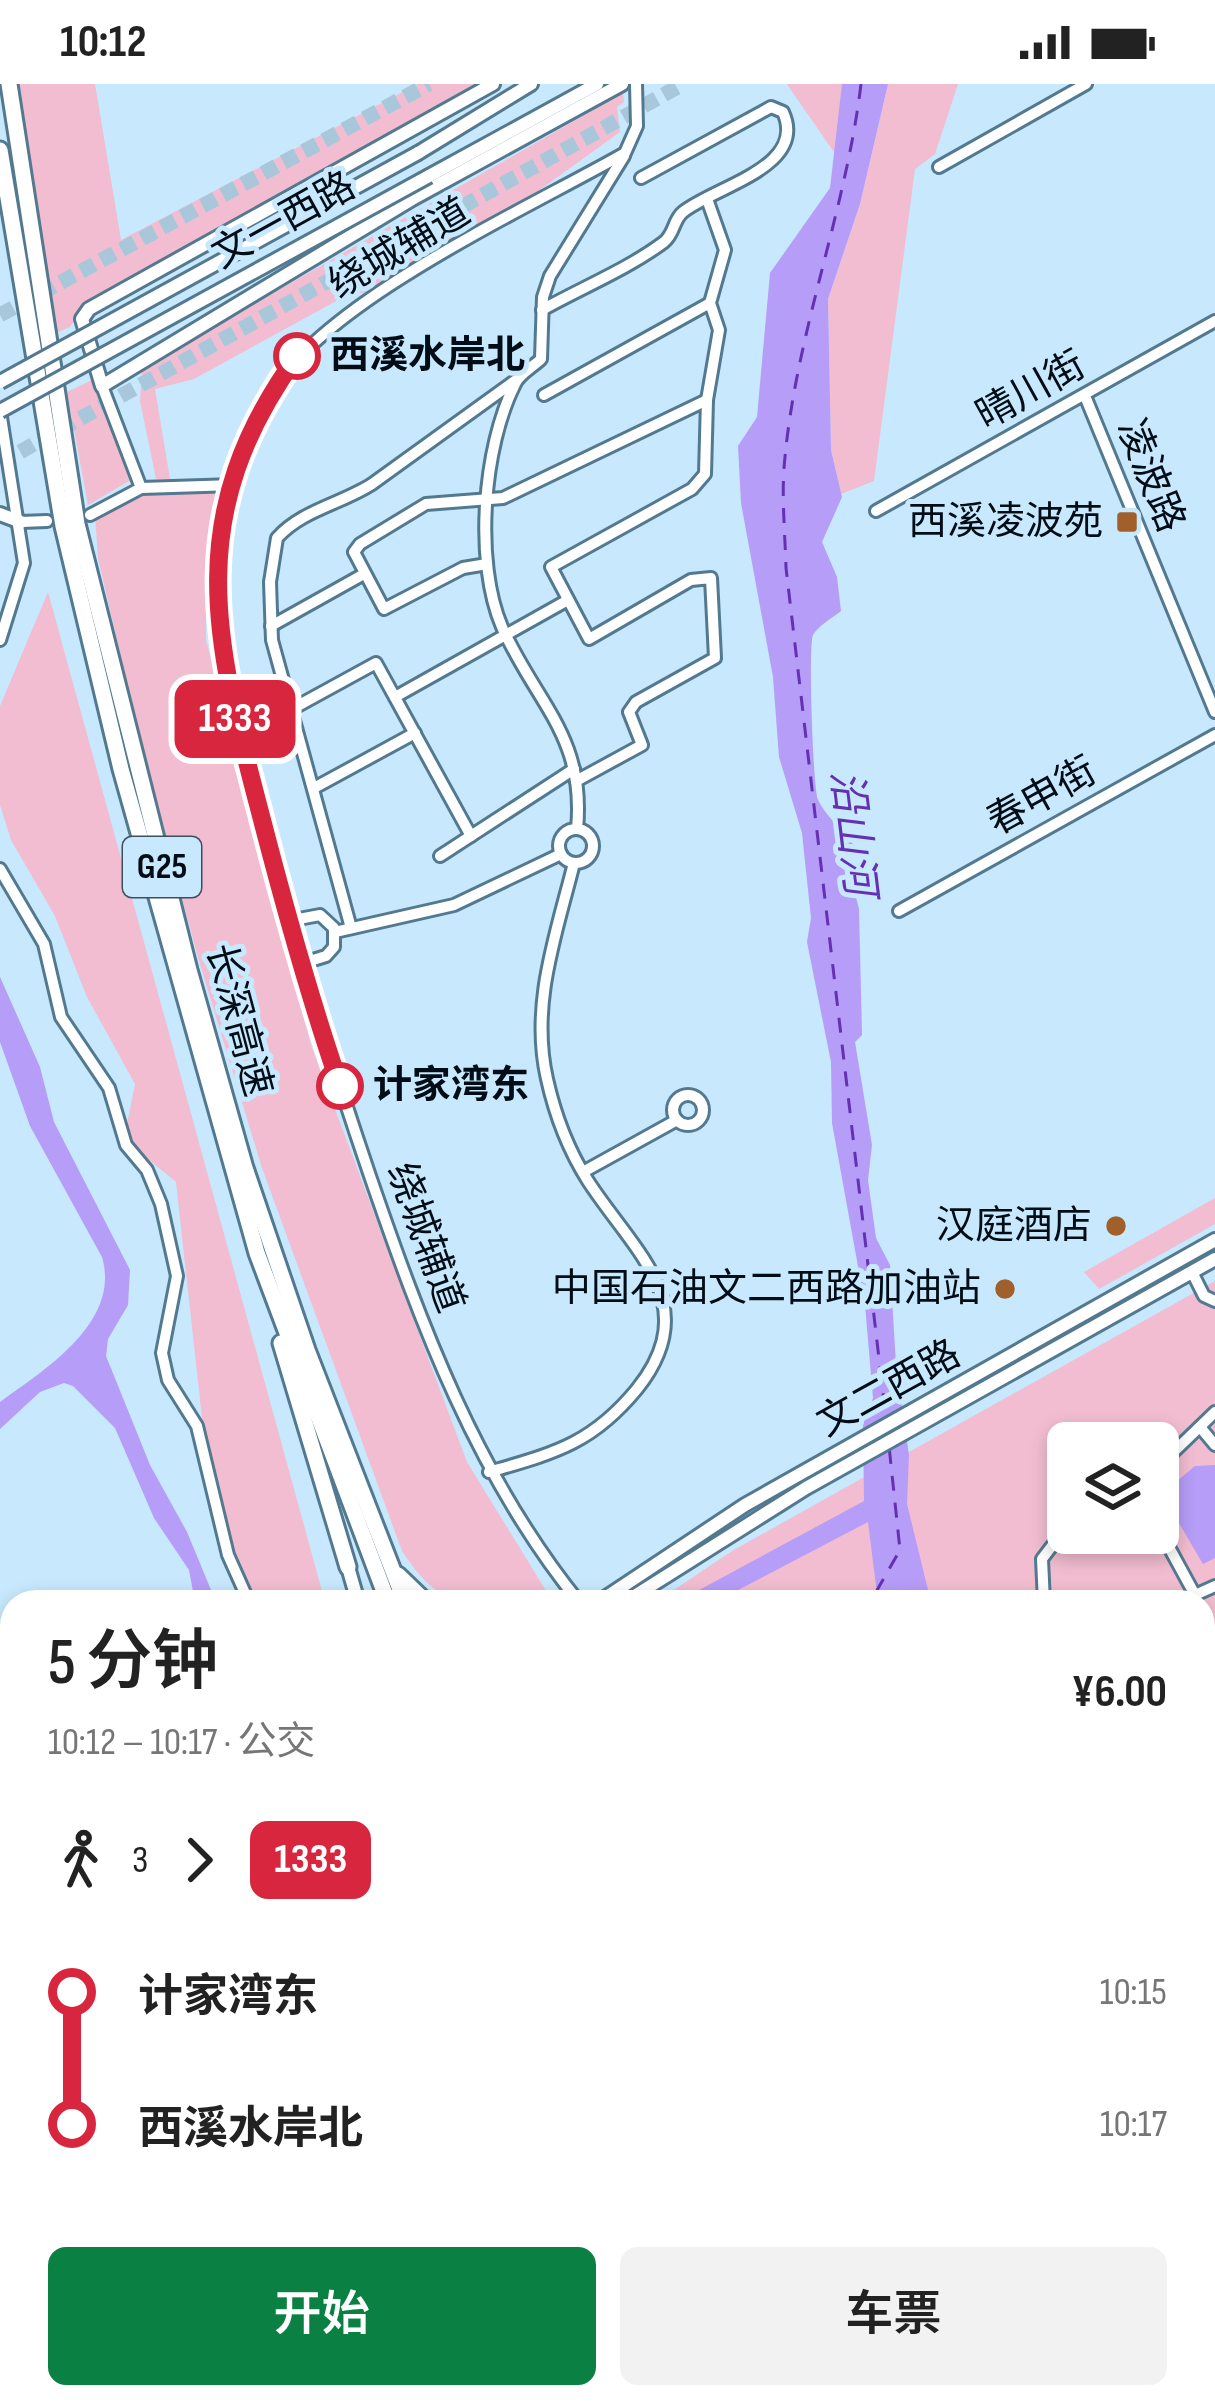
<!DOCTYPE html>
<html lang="zh">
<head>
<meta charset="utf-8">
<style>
	:root { --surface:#fff; --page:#f2f2f2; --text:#222; --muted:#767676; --accent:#0b8043 }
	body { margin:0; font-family:"Sofia Sans Condensed","Noto Sans SC",sans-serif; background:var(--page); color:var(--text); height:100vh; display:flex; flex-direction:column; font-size:45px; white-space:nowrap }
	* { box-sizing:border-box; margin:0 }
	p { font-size:39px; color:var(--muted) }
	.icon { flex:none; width:66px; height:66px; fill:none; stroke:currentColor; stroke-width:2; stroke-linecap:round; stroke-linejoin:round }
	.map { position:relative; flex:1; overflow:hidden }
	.side { position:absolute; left:0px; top:1506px; width:1215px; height:819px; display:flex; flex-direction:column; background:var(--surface); border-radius:36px 36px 0 0; box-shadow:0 6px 18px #0003 }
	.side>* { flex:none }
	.badge { padding:0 24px; border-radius:18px; font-size:42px; line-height:78px }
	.buttons { position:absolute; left:1047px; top:1338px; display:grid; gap:24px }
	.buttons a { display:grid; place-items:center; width:132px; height:132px; border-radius:18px; background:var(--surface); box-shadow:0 6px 18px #0003; font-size:60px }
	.map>.badge { position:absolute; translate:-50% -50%; box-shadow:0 0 0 6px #fff }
	.legs { display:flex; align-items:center; gap:18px; height:132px; padding:0 48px; font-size:39px }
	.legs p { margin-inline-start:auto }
	.head { display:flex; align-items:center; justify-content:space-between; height:204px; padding:0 48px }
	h1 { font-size:66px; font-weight:600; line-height:90px }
	.cta { display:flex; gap:24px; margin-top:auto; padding:24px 48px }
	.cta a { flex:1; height:138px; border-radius:18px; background:var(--accent); color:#fff; font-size:48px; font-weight:600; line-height:138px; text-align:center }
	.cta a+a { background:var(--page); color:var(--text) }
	ul { padding:0 48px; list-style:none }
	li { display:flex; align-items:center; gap:42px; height:132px; font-size:45px }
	li i { display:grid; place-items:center; width:18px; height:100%; margin:0 15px; background:currentColor }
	li i::after { content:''; width:30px; height:30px; margin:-15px; border:9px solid; border-radius:50%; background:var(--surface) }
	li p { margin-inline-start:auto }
	li:first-child i { background:linear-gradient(#0000 50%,currentColor 0) }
	li:last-child i { background:linear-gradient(currentColor 50%,#0000 0) }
	.status { display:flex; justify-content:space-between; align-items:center; height:84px; padding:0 60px; background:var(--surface); direction:ltr }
	.status svg { height:33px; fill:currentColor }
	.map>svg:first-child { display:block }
	.green { fill:#f2bdd0; fill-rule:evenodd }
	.water { fill:#b69df8 }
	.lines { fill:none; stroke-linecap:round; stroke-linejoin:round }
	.canal { stroke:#b69df8; stroke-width:10 }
	.ferry { stroke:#6431b3; stroke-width:3; stroke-dasharray:15 12; stroke-linecap:butt }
	.highway-tunnel { stroke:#a9c7da; stroke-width:15; stroke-dasharray:15 8; stroke-linecap:butt }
	.minor-casing { stroke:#537990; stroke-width:16 }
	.major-casing { stroke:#537990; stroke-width:18 }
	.highway-casing { stroke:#537990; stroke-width:21 }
	.minor { stroke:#fff; stroke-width:10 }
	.major { stroke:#fff; stroke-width:12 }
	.highway { stroke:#fff; stroke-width:15 }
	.major-bridge-casing { stroke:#537990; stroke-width:18; stroke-linecap:butt }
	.major-bridge { stroke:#fff; stroke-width:12 }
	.line-1-casing { stroke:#fff; stroke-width:27 }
	.line-1 { stroke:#d7263d; stroke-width:18 }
	.stop-1-dot { fill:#fff; stroke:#d7263d; stroke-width:6 }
	.poi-dot { fill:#a15f2c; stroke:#c7e8fd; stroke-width:4.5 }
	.labels { text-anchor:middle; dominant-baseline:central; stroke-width:10; stroke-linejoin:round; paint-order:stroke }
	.shield { fill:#c7e8fd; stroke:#3c4f5b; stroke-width:3 }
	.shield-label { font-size:36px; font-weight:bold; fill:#010d16 }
	.street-label { font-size:39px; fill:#010d16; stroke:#c7e8fd }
	.stop-label { font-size:39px; font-weight:bold; fill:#010d16; stroke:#c7e8fd; text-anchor:start }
	.poi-label { font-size:39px; fill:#010d16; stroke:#c7e8fd; text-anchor:end }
	.water-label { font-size:42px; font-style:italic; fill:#6431b3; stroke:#c7e8fd }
</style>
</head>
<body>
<div class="status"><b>10:12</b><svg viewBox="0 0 49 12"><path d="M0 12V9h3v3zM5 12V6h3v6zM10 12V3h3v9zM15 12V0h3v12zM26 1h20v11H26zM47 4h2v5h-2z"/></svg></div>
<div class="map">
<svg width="1215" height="2323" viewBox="0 0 1215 2323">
	<rect width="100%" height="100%" fill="#c7e8fd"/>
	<g class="green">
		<path d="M18,0H95L121,156L418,0H475L83,222L70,243L56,249Z"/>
		<path d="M787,0H842L836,71L791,6Z"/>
		<path d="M888,0H958L935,70L915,85L874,397L841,410L831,366L828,215L860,120Z"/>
		<path d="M623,9L624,18L617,23L620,48L516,123L369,208L349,210L194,295L155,305L170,395H156L140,317L142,284Z"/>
		<path d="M94,295L131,396L88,421L67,308Z"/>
		<path d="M226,406L206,486V556L311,961L467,1378L553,1518C478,1518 447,1537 402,1467L262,1084L199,877L147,686L98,474L95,431L142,408Z"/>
		<path d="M48,508L325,1518H249L246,1511L208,1388L176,1098L124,1055L135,1000L87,913L55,832L11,756L0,721V622Z"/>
		<path d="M1215,1114V1140L1099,1205L1084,1188Z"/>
		<path d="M1215,1197V2323H747L743,2313H1203V1518H656L732,1467ZM1068,1359H1158V1449H1068Z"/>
	</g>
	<g class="water">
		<path d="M842,0H888L860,120L828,215L831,366L842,413L822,458L837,493L841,527C832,534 818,542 813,551C808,562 813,706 818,716C826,732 842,746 853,760L836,773L837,781L850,790L859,825L862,951L855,958L872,1061L868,1096L876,1154L890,1181L896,1281L909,1371L907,1420L931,1518H878L868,1438L715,1518H677L864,1417L863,1340L873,1314L865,1221L832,1039L831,978L807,858L811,834L802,749L779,673L773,593L741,419L738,362L757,333L770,189L830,104Z"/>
		<path d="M0,893L40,983L54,1038L130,1186L128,1221L108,1255L106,1272L150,1381L187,1448L216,1518H195L189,1486L154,1434L115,1344L73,1302L64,1299L40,1308L0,1345V1318C46,1285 121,1238 102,1173L30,1042L0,958Z"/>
		<path d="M1215,1381V1474L1203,1480L1176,1434L1170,1403L1195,1382Z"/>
	</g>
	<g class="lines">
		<g class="canal">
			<path d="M1203,2271L1215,2268"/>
			<path d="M847,2313L861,2323"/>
			<path d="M1044,2323L1067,2313"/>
		</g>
		<g class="ferry">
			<path d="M861,0C846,126 797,246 785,373C781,409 785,447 786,484L886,1334"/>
			<path d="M876,1508L900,1466L889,1362"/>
		</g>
		<g class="highway-tunnel">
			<path d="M0,231L429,0"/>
			<path d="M0,379L683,0"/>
		</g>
		<g class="minor-casing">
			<g id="minor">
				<path d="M939,83L1086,0"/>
				<path d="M542,226C581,204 628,185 664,158C675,149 673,136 683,128C716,102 808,83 783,28L771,23L641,94"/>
				<path d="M102,302L141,404"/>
				<path d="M544,311L710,219"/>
				<path d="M1085,312L1215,628"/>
				<path d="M0,327L24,479L0,556"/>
				<path d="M876,427L1215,237"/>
				<path d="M90,431L141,404L235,401"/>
				<path d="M21,438L47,437"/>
				<path d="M487,480L463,484L384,525L354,468L360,460L426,420L503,414L707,316"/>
				<path d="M271,542L364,490"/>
				<path d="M395,613L568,516"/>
				<path d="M292,625L376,579L471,752"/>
				<path d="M576,697L642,661L629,628L636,618L715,574L711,494L691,496L589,555L551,483L692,405L705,390L707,316L719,246L710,219L725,166L707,115"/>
				<path d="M314,704L415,649"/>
				<path d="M577,745C586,653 536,619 502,543C474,478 483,363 515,300C519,290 533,283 541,275L543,213L550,192L624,72"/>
				<circle cx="576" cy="762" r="17"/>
				<path d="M440,772L574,685"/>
				<path d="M0,785L44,860L61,933L109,1004L126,1061L147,1086L161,1120L177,1192L162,1269L168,1296L197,1342L228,1471L249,1518"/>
				<path d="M899,827L1215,651"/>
				<path d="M288,837L320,831L334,844V863L326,872L300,880"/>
				<path d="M351,844L272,556L270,498L277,454C302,426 341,420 372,400L516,296"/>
				<path d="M335,848L454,821L561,770"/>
				<circle cx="688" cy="1026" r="15"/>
				<path d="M583,1088L677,1036"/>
				<path d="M1192,1188L1204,1212L1215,1217"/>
				<path d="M1200,1343L1215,1361"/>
				<path d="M1158,1383L1215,1328"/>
				<path d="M489,1388C554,1369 592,1360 637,1305C705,1220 634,1168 588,1097C569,1067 555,1031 547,995C530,921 556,851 574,779"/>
				<path d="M1158,1443L1195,1511L1215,1502"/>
				<path d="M579,1518C477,1392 421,1241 369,1089C331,977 296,865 266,751C244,670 213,587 216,502C218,439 238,367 269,312C323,217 527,125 625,69L637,42L636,0"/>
				<path d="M1044,1518L1042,1475L1068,1441"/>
				<path d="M0,1681L12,1672"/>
				<path d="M1203,1875L1215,1879"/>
				<path d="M519,2313L523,2323"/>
				<path d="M760,2313L764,2323"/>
			</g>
		</g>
		<g class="major-casing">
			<g id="major">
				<path d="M493,0L89,225L82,235L102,302L412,115L622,0"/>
				<path d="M418,69L531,0"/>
				<path d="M429,92L597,0"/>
				<path d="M0,430L21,438"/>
				<path d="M348,1483L358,1518"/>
				<path d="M599,1518L745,1421L1215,1156"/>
				<path d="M625,1518L806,1404L1215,1175"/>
				<path d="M0,2010L12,2025"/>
				<path d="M0,2038L12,2052"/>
				<path d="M199,2313L202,2323"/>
				<path d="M219,2313L223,2323"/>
			</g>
		</g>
		<g class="highway-casing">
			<g id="highway">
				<path d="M9,0L77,440L189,886L245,1084L307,1266L405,1518"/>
				<path d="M0,66L63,442L121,685L257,1169L388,1518"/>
				<path d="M281,1259L348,1483"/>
				<path d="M398,1491L426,1518"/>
				<path d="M697,2313L701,2323"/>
				<path d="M714,2313L718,2323"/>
			</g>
		</g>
		<use href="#minor" class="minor"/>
		<use href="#major" class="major"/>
		<use href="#highway" class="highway"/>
		<g class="major-bridge-casing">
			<g id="major-bridge">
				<path d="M0,298L418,69"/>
				<path d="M0,327L429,92"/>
			</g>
		</g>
		<use href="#major-bridge" class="major-bridge"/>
	</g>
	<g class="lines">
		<g class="line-1-casing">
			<path id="line-1" d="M297,272C182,431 214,554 260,728C284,821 309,912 340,1002"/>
		</g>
		<use href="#line-1" class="line-1"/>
	</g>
	<g class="stop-1-dot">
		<circle cx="297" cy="272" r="21"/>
		<circle cx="340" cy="1002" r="21"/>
	</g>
	<g class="poi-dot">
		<rect x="1115" y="426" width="24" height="24" rx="6"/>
		<circle cx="1116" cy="1142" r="12"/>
		<circle cx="1005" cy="1205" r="12"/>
	</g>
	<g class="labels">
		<rect class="shield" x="123" y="753" width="78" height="60" rx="9"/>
		<g class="shield-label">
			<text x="162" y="783">G25</text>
		</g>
		<g class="street-label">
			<text transform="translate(284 137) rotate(-29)">文一西路</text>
			<text transform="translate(400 165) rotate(-31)">绕城辅道</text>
			<text transform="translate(1031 307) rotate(-29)">晴川街</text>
			<text transform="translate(1150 392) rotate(68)">凌波路</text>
			<text transform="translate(1042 713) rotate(-29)">春申街</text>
			<text transform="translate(238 936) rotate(75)">长深高速</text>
			<text transform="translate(425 1154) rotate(70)">绕城辅道</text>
			<text transform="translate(889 1305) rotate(-29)">文二西路</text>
		</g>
		<g class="stop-label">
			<text x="330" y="272">西溪水岸北</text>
			<text x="373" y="1002">计家湾东</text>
		</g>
		<g class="poi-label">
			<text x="1103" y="438">西溪凌波苑</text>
			<text x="1092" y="1142">汉庭酒店</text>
			<text x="981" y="1205">中国石油文二西路加油站</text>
		</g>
		<g class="water-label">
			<text transform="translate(852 749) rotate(83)">沿山河</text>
		</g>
	</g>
</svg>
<div class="buttons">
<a><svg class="icon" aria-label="layers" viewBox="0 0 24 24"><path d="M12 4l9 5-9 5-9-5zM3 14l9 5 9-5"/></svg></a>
</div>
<b class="badge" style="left:235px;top:635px;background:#d7263d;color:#fff">1333</b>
<section class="side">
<div class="head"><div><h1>5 分钟</h1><p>10:12 – 10:17 · 公交</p></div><b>¥6.00</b></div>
<div class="legs"><svg class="icon" aria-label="walk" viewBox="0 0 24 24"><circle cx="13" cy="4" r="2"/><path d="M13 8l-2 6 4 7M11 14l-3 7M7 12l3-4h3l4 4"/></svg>3<svg class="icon" aria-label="forward" viewBox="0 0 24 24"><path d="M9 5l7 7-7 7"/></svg><b class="badge" style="background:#d7263d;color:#fff">1333</b></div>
<ul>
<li><i style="color:#d7263d"></i><b>计家湾东</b><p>10:15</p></li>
<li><i style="color:#d7263d"></i><b>西溪水岸北</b><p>10:17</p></li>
</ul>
<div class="cta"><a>开始</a><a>车票</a></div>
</section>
</div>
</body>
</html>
